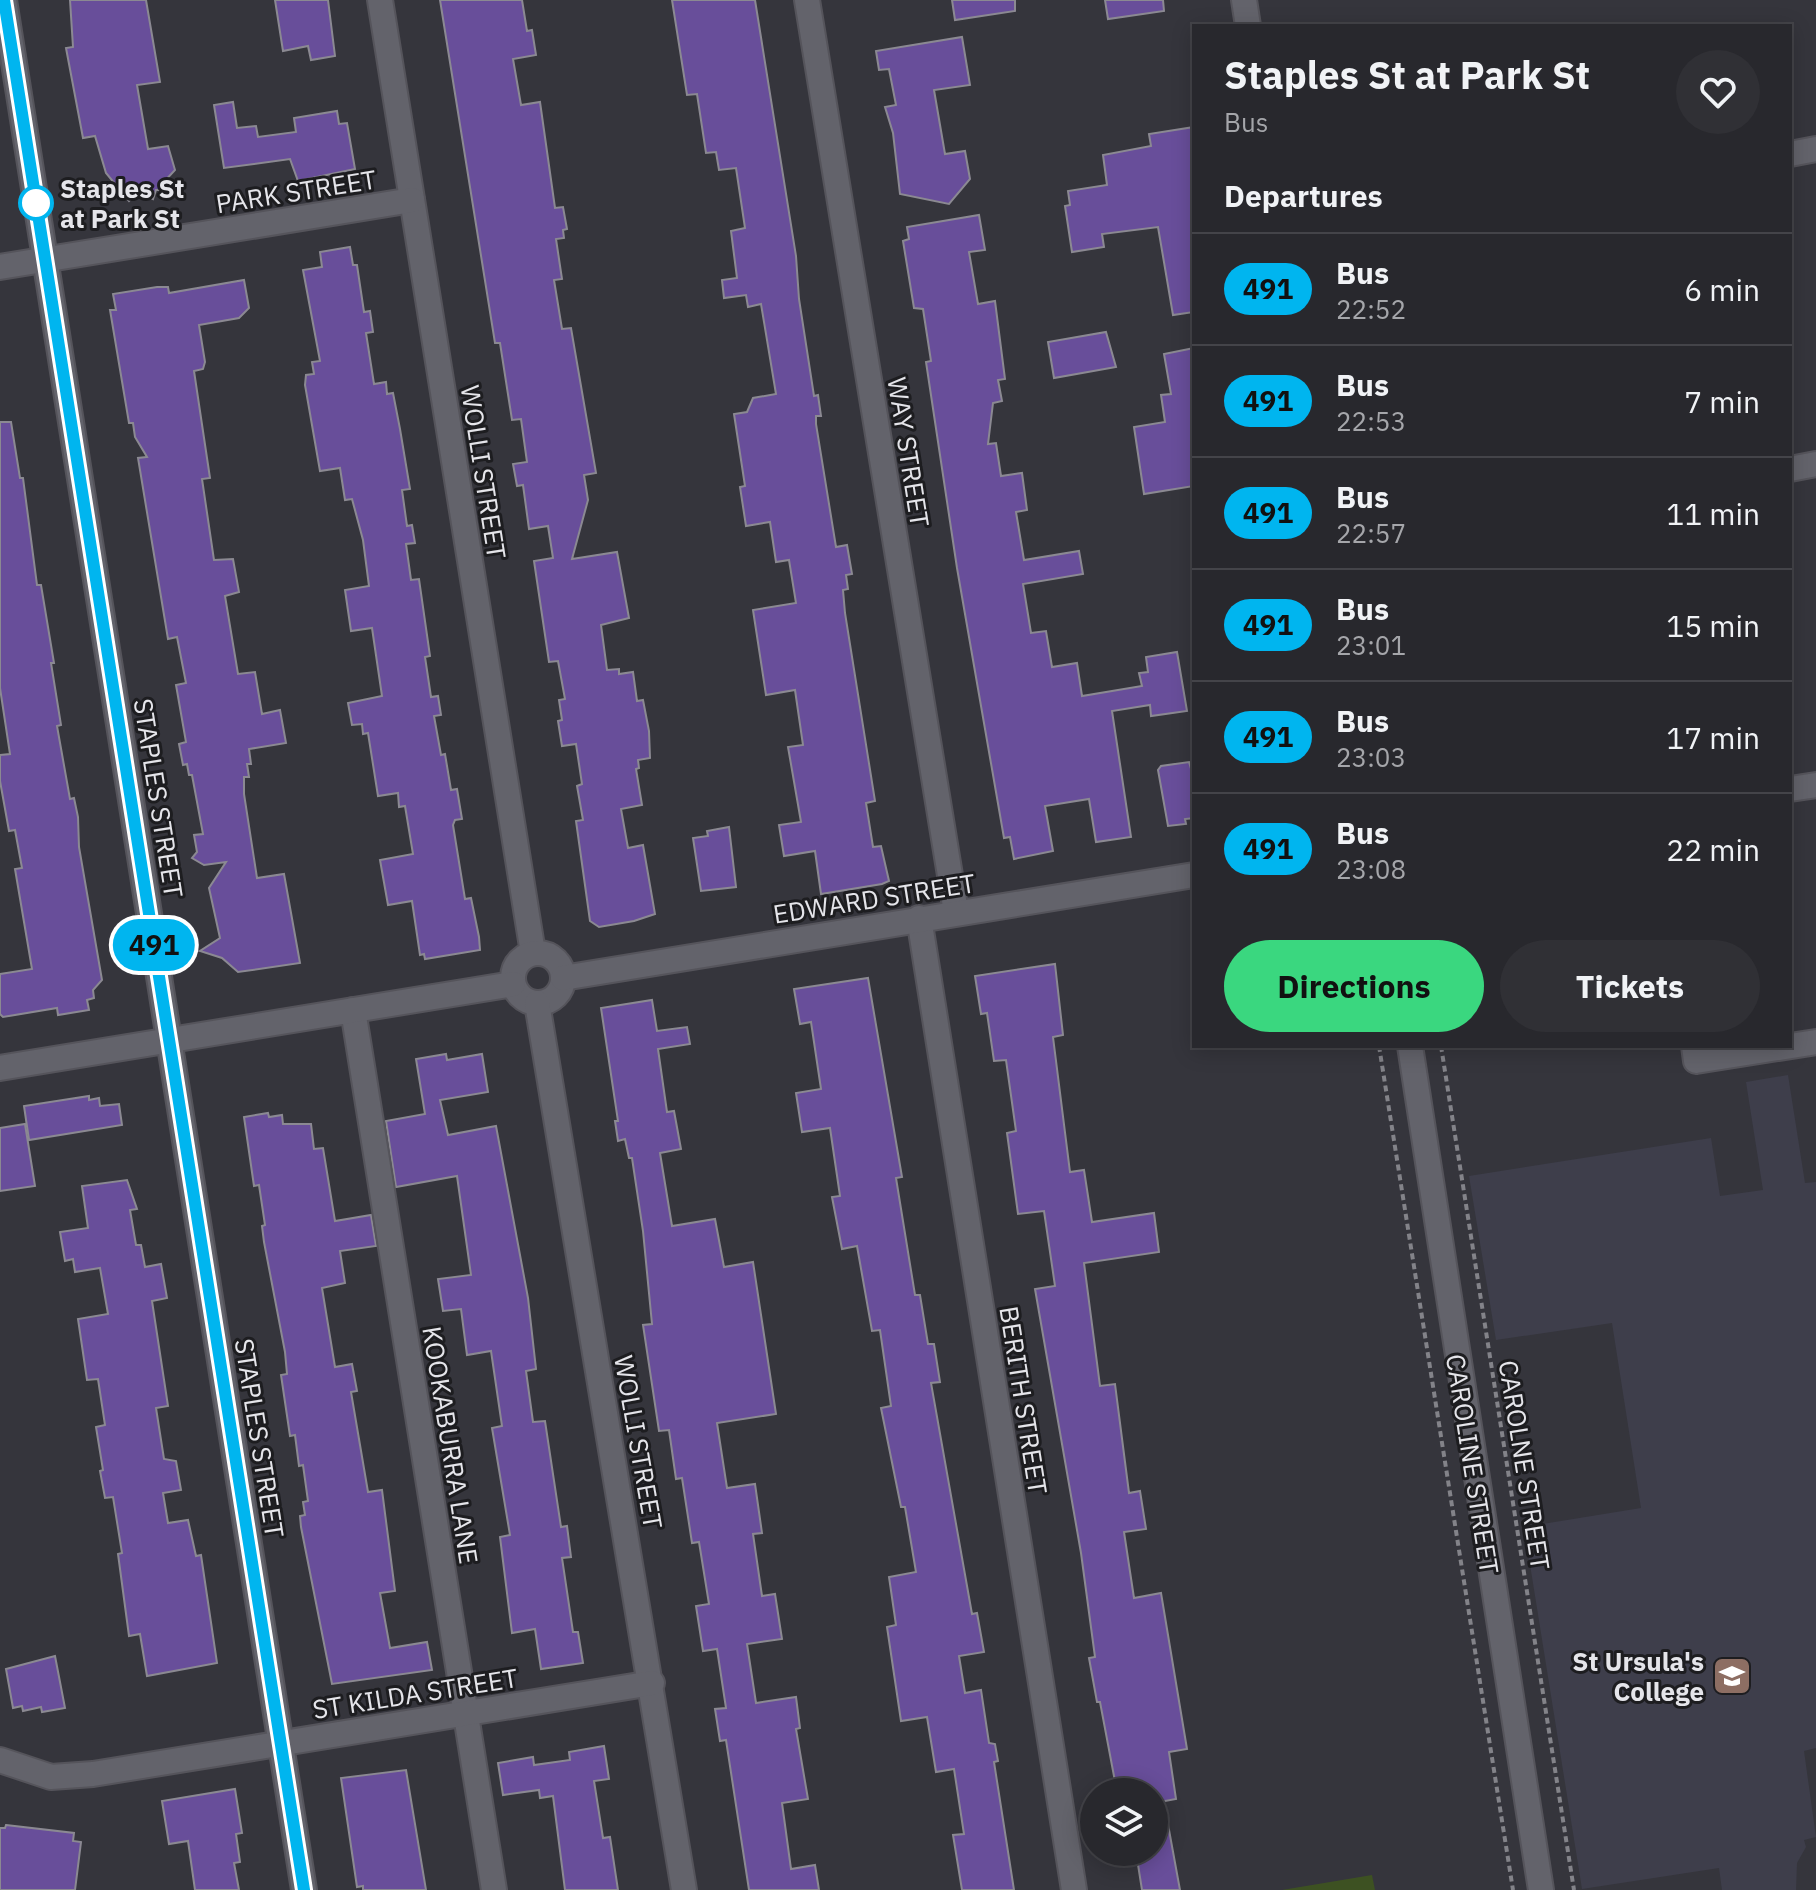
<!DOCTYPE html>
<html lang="en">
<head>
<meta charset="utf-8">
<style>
	:root { --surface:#28282d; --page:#303035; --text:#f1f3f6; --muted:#a5a6aa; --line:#444449; --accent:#3ad77f }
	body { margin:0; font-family:"IBM Plex Sans",sans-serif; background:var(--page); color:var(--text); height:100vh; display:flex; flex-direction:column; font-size:30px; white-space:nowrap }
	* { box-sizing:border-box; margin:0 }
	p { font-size:26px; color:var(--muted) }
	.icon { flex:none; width:44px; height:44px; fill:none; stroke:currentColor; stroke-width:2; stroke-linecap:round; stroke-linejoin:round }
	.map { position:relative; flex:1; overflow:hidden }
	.panel { position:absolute; left:1192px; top:24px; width:600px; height:1024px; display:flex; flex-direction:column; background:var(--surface); border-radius:0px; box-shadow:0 4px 20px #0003,0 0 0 2px var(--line) }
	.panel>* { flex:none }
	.badge { padding:0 16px; border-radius:26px; font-size:28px; line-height:52px }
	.tools { position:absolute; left:1080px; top:1778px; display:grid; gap:16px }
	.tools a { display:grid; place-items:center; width:88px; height:88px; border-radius:50%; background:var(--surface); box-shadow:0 4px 20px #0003,0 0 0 2px var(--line); font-size:40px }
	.map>.badge { position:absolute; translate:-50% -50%; box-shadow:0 0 0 4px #fff }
	h2 { padding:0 32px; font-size:30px; line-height:72px }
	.round { display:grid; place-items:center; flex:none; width:84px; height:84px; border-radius:42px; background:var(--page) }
	.head { display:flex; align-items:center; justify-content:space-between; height:136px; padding:0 32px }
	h1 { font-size:38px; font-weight:700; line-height:60px }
	.primary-button { display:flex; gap:16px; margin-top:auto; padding:16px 32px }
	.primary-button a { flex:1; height:92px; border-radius:48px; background:var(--accent); color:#111; font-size:32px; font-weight:700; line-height:92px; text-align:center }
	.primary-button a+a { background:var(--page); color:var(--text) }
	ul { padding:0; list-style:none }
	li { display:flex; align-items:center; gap:24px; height:112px; padding:0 32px; border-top:2px solid var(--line) }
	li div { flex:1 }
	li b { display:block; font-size:30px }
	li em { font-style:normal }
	li .badge { min-width:88px; font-weight:700; text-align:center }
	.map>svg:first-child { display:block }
	.built { fill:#3e3e4b }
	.green { fill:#3d5122 }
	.building { fill:#684e9a; stroke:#8b8992; stroke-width:2 }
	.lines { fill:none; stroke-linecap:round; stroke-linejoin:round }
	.minor-casing { stroke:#55545b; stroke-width:28 }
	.path { stroke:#838389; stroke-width:4; stroke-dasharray:6 4; stroke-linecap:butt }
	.minor { stroke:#63636b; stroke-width:24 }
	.line-casing { stroke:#fff; stroke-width:18 }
	.line { stroke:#00b5ef; stroke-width:12 }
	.stop-dot { fill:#fff; stroke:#00b5ef; stroke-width:4 }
	.labels { text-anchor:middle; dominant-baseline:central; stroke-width:6; stroke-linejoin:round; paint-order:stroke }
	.stop-label { font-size:26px; font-weight:bold; fill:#e5e5ea; stroke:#1d1d20; text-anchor:start }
	.street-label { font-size:26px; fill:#e5e5ea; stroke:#1d1d20 }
	.poi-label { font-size:26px; font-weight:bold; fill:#e5e5ea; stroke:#1d1d20; text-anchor:end }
</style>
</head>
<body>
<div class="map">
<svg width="1816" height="1890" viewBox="0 0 1816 1890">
	<rect width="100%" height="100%" fill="#35353c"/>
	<path class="built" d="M1788,1075L1805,1183L1816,1182V1748L1804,1751L1816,1837L1804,1840L1806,1847L1797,1863L1796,1890H1722L1719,1868L1582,1889L1524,1527L1641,1508L1612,1323L1496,1340L1469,1176L1711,1138L1720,1196L1763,1190L1746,1082Z"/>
	<path class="green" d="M1372,1875L1375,1890H1282Z"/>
	<g class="building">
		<path d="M70,0H146L160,82L137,85L148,149L168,146L175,170L162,184V190H156L153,199L138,192L129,201L106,173L95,136L83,138L66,48L73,47Z"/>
		<path d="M275,0H328L335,56L311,60L308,46L283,51Z"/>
		<path d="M440,0H522L527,31L532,30L536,55L513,59L521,105L540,102L555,208L563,207L567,229L563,230L564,238L556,239L562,279L554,280L562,329L571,328L596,473L584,475L588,500L572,559L617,552L629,618L601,625L607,670L619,669V674L633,672L637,701L643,700L649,731L650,758L638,760L639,768L636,769L642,805L621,809L628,848L643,845L655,914L634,921L599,927L590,921L576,821L583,820L577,786L582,784L576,744L562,746L558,721L562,720L559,700L565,699L558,661L549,662L534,561L553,558L548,526L529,529L523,485L517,486L513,464L527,462L521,419L512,420L500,343H495Z"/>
		<path d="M672,0H755L796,256L799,299L814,396L818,395L821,416H816V424L836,547L847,545L852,574L846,575L848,589L843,590L845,613L875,801L866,803L873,847L881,846L889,881L882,884L821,894L815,851L784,856L779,825L801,822L788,747L803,745L795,690L766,695L753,610L796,603L789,560L776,562L770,522L746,526L740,487L745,486L734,414L747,412L753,398L776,394L761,304L748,307L746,295L724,298L722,280L737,278L731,231L745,228L736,168L719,170L716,152L706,153L697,94L687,95Z"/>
		<path d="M952,0H1015V11L955,20Z"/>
		<path d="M1105,0H1163L1164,11L1108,19Z"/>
		<path d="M962,37L970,85L934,90L945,154L965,151L970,179L949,204L900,194L893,133L885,107L896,105L889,69L879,70L876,51Z"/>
		<path d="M233,102L237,128L256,126L258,137L296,132L294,118L337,111L339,124L347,123L355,169L298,181L290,159L224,168L214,105Z"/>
		<path d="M1194,127V312L1173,315L1158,227L1102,234L1104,247L1072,252L1065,206L1070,205L1068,191L1107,185L1103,155L1151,146L1149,134Z"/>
		<path d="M979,215L985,250L969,252L978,304L995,301L1005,379L998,380L1002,401L993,403L988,444L996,443L1001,476L1022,473L1027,510L1016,512L1024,560L1079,551L1083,574L1023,584L1031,633L1046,631L1052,667L1077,663L1082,696L1142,686L1139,673L1148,672L1146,657L1177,652L1187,711L1151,716L1150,705L1112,711L1131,837L1096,842L1089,799L1045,806L1053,851L1014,859L1010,837L1004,838L957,568L926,362L931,361L923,309L914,308L903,241L909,239L907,227Z"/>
		<path d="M350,247L353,265H357L364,312L370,311L373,332L366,333L374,384L386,382L387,394L393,393L400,429L410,489L402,490L407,526L412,525L415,543L406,544L411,580L419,579L430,656L425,657L431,697L438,696L441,715L434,716L441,755L445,754L451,790L457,789L462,819L455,820L453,825L465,899L471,898L479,937L480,950L425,959L424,954L420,955L412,901L388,905L380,860L413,854L405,806L399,807L398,793L378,796L368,733L363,734L362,724L352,725L348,703L382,696L372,628L351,631L345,590L369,586L363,540L352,499L345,500L340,468L320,471L305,385L306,375L314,374L312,362L320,361L303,270L322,267L320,252Z"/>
		<path d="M244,280L249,308L239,318L199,325L205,362L203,369L194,371L210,478L202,479L214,560L233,559L239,592L225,596L238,674L255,672L262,714L280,710L286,743L249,749L251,764H247L249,777H244V794L257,878L284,874L300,963L238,972L222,958L200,951L220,938L209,888L226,862L204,865L192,858L197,852L194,835L203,834L192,775H189L187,764L183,765L179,744L186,742L176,685L186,683L177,637L168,639L138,458L147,457L135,437L133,423H129L110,310H116L113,294L157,287H168L169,293Z"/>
		<path d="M1106,332L1116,367L1054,378L1048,342Z"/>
		<path d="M1194,348V486L1144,494L1134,427L1165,422L1161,395L1171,394L1164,354Z"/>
		<path d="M0,422H11L20,478H23L37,585H41L54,663H51L61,725L57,726L70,799L74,798L78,817L79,847L102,980L93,990L94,998L87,1000L89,1010L58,1015L57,1008L3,1017L0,1014V974L32,969L15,869L22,868L15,830L9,831L0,781V755L10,754L0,688Z"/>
		<path d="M1189,762L1194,779V818L1185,819L1186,824L1168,826L1158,770L1161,766Z"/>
		<path d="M729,827L736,887L701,891L693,838L708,836L707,831Z"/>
		<path d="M1055,964L1063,1035L1053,1037L1070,1172L1084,1170L1092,1222L1154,1213L1159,1252L1084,1263L1100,1386L1115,1384L1129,1493L1140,1491L1146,1529L1124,1532L1134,1598L1161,1593L1187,1749L1169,1752L1176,1799L1154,1803V1792H1117L1100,1702H1097L1089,1658L1095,1657L1081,1553L1035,1289L1055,1286L1044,1211L1018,1214L1007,1133L1016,1131L1006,1060L994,1061L987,1013L981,1014L975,976Z"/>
		<path d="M868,978L902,1177L896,1178L915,1295H920L928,1344H934L940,1382L931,1383L972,1614L977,1613L984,1652L959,1656L965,1693L981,1690L989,1743L995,1744L998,1761L994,1762L1014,1890H962L953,1835L964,1834L954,1769L936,1772L927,1717L901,1721L887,1627L896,1625L889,1577L916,1572L905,1507H901L881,1408L891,1406L880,1330L872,1331L857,1246L842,1249L832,1197L840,1196L830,1128L802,1132L796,1093L821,1089L811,1022L800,1024L794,989Z"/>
		<path d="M652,1000L657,1031L687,1027L690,1044L658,1049L667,1112L674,1111L681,1149L660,1153L672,1226L715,1219L724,1267L753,1262L776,1414L717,1423L727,1488L755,1484L762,1533L753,1534L762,1596L775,1594L782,1639L747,1644L756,1703L796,1697L800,1728L796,1729L808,1799L782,1803L791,1869L815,1865L819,1890H749L726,1740L720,1741L715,1709L726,1708L717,1649L703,1651L696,1606L709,1604L699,1542L692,1543L682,1478L676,1479L669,1430L659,1431L643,1325L652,1324L643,1231L632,1158H629L625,1139L618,1141L615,1121H618L601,1008Z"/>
		<path d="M446,1054L447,1060L482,1054L488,1092L440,1100L448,1135L496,1126L528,1298L536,1369L526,1371L533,1422L545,1421L561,1527L567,1526L571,1557L562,1558L573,1632H578L583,1663L541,1669L535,1629L512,1633L500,1537L510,1535L492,1428L502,1426L491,1351L467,1355L461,1309L443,1311L438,1279L471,1275L457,1176L396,1187L386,1121L425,1114L416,1059Z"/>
		<path d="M89,1096V1100L99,1098L100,1106L119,1104L122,1125L29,1140L24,1106Z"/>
		<path d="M268,1113L269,1117L282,1115L283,1124H311L314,1149L323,1148L335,1221L371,1215L376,1246L340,1251L345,1283L322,1288L335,1367L352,1364L357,1391L351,1392L368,1492L382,1490L395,1591L380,1593L390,1648L427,1642L432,1670L332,1684L301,1527L300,1516L305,1515L303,1502L308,1501L303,1465L299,1466L295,1435L290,1436L281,1375L287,1374L285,1352L264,1242L262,1226L265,1225L259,1185L254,1186L244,1117Z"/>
		<path d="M25,1124L35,1186L0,1191V1128Z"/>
		<path d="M127,1180L137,1209L130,1210L136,1245H141L145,1267L161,1264L167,1298L152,1301L168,1406L156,1408L164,1459L176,1461L181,1490L163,1493L168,1523L188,1520L196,1556L201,1555L217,1663L147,1676L140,1634L129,1636L118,1554L122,1553L113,1497L105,1498L100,1471L103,1470L96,1427L105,1425L98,1379L87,1380L78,1319L108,1314L100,1268L75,1272L73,1259L65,1261L60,1232L88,1228L82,1186Z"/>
		<path d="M55,1656L65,1708L42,1712L41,1707L23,1711L22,1706L13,1708L6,1669Z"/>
		<path d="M604,1746L609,1779L594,1781L603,1838L610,1837L618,1890H565L553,1796L540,1798L539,1790L503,1795L498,1763L533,1757L534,1765L570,1760L569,1752Z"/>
		<path d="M406,1770L426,1890H363V1886L357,1887L341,1778Z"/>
		<path d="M235,1789L242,1833L236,1834L240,1862L234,1863L239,1890H195L188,1841L169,1844L162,1801Z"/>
		<path d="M1165,1808L1180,1890H1142L1136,1852H1154V1809Z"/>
		<path d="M6,1825L74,1833L73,1841L81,1842L75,1890H0V1828H5Z"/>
	</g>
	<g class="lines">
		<g class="minor-casing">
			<g id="minor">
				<path d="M4,0L304,1890"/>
				<path d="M380,0L533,953"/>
				<path d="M807,0L956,912"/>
				<path d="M1244,0L1248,26"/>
				<path d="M1790,154L1816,149"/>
				<path d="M0,267L412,200"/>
				<path d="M1790,469L1816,464"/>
				<path d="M1790,789L1816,785"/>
				<path d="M919,918L1074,1890"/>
				<circle cx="538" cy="978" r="25"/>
				<path d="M563,978L1194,875"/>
				<path d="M537,1003L684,1890"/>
				<path d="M353,1010L494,1890"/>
				<path d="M1410,1046L1541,1890"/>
				<path d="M1694,1046L1696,1061L1816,1042"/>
				<path d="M0,1068L513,984"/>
				<path d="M0,1760L51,1777L93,1774L652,1683"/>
			</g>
		</g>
		<g class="path">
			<path d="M1379,1046L1513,1890"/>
			<path d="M1441,1046L1574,1890"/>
		</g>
		<use href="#minor" class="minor"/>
	</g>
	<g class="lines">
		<g class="line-casing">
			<path id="line" d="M4,0L304,1890"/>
		</g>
		<use href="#line" class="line"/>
	</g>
	<defs>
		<g id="school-square" transform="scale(2)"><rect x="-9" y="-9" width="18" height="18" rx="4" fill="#8d6e63" stroke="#1d1d20"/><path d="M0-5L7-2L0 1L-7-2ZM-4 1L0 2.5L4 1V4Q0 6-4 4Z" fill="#fff"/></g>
	</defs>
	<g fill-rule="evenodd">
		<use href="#school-square" x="1732" y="1676"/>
	</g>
	<circle class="stop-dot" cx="36" cy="203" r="16"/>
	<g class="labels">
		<g class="stop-label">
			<text x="60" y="188">Staples St<tspan x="60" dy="30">at Park St</tspan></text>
		</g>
		<g class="street-label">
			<text transform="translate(296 191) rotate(-9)">PARK STREET</text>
			<text transform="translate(909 452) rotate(81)">WAY STREET</text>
			<text transform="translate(484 472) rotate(81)">WOLLI STREET</text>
			<text transform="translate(159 798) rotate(81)">STAPLES STREET</text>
			<text transform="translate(874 898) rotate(-9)">EDWARD STREET</text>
			<text transform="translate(1024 1400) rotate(81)">BERITH STREET</text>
			<text transform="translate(260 1438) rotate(81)">STAPLES STREET</text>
			<text transform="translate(639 1442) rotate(80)">WOLLI STREET</text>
			<text transform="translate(451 1445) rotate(81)">KOOKABURRA LANE</text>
			<text transform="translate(1473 1464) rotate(81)">CAROLINE STREET</text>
			<text transform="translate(1525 1465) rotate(81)">CAROLNE STREET</text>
			<text transform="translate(415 1693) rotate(-9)">ST KILDA STREET</text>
		</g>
		<g class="poi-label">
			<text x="1704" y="1661">St Ursula's<tspan x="1704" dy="30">College</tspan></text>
		</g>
	</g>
</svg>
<div class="tools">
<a><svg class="icon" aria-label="layers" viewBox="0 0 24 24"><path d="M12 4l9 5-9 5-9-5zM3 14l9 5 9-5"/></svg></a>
</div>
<b class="badge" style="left:154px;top:945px;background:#00b5ef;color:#111">491</b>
<section class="panel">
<div class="head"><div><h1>Staples St at Park St</h1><p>Bus</p></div><a class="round"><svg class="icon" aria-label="heart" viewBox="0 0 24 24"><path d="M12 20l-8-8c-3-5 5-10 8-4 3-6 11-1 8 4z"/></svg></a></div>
<h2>Departures</h2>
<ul>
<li><span class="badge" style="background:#00b5ef;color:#111">491</span><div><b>Bus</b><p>22:52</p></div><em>6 min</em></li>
<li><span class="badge" style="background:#00b5ef;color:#111">491</span><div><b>Bus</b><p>22:53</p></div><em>7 min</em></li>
<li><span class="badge" style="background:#00b5ef;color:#111">491</span><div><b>Bus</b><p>22:57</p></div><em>11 min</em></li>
<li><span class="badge" style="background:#00b5ef;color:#111">491</span><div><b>Bus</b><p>23:01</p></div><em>15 min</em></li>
<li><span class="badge" style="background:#00b5ef;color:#111">491</span><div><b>Bus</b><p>23:03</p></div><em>17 min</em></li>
<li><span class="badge" style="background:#00b5ef;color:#111">491</span><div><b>Bus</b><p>23:08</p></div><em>22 min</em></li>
</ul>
<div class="primary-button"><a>Directions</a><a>Tickets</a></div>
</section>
</div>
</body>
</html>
